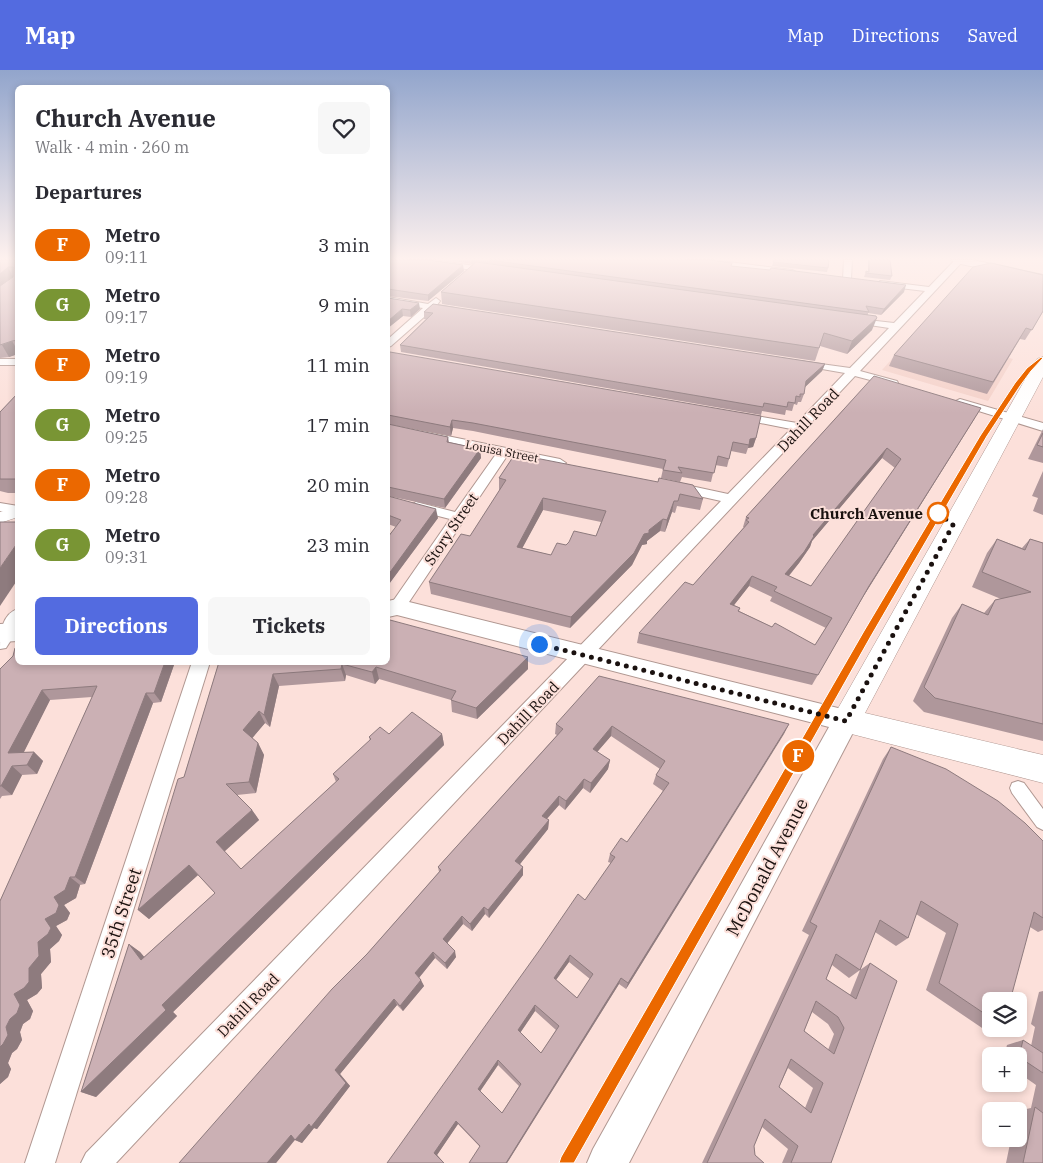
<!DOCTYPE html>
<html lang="en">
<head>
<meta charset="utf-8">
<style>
	:root { --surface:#fff; --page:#f7f7f7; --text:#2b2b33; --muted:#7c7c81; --accent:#536be0 }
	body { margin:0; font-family:"IBM Plex Serif",serif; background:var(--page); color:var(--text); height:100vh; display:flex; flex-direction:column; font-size:19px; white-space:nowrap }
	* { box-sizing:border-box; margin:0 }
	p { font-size:16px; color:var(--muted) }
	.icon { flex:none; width:28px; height:28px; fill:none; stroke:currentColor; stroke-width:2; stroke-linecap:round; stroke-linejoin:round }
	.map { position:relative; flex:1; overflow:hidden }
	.panel { position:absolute; left:15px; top:15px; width:375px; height:580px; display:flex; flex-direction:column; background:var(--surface); border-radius:8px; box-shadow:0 2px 8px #0003 }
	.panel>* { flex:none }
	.badge { padding:0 10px; border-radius:16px; font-size:18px; line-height:32px }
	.fabs { position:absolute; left:982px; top:922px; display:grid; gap:10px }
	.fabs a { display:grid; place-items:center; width:45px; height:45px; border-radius:8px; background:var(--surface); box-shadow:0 2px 8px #0003; font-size:25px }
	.you { position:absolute; width:25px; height:25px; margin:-12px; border:4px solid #fff; border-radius:50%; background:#1a73e8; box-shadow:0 0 0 8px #1a73e833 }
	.map>.badge { position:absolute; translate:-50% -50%; box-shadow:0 0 0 2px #fff }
	h2 { padding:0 20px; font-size:19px; line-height:45px }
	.round { display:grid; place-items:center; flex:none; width:52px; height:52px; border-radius:8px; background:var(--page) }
	.summary { display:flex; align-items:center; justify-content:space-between; height:85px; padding:0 20px }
	h1 { font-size:24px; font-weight:700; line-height:38px }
	.primary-button { display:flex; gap:10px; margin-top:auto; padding:10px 20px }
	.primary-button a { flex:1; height:58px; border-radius:8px; background:var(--accent); color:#fff; font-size:20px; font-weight:700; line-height:58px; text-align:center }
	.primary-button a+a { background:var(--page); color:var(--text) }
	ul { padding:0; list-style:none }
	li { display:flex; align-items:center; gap:15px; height:60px; padding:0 20px }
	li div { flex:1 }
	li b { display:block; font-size:19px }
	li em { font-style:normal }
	li .badge { min-width:55px; font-weight:700; text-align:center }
	header { display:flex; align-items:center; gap:30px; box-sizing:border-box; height:70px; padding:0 25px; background:var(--accent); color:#fff }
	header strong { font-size:24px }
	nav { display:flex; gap:28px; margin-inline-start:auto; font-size:18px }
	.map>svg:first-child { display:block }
	.built { fill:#f4d1c9 }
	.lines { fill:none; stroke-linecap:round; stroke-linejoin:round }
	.pedestrian-casing { stroke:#b09791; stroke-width:2 }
	.minor-casing { stroke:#b09791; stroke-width:2 }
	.tertiary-casing { stroke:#b09791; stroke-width:1 }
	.secondary-casing { stroke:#b09791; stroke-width:2 }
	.primary-casing { stroke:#b09791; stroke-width:1 }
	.pedestrian { fill:#fff; fill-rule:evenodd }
	.minor { fill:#fff; fill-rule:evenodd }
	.tertiary { fill:#fff; fill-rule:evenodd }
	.secondary { fill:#fff; fill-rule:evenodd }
	.primary { fill:#fff; fill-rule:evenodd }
	.wall { fill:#af979b; fill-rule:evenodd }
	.shaded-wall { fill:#8e7b7e }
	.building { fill:#cbb0b4; stroke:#8e7b7e; fill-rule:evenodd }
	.line { fill:#eb6800; stroke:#fff }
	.walk { stroke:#1a110f; stroke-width:5; stroke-dasharray:0 9 }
	.stop-dot { fill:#fff; stroke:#eb6800; stroke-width:2.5 }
	.labels { text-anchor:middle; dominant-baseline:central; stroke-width:4; stroke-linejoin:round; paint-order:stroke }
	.far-street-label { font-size:12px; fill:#1a110f; stroke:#fce0da }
	.street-label { font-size:15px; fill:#1a110f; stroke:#fce0da }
	.stop-label { font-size:15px; font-weight:bold; fill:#1a110f; stroke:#fce0da; text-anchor:end }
	.near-street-label { font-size:18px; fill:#1a110f; stroke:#fce0da }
</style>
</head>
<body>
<header>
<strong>Map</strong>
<nav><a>Map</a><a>Directions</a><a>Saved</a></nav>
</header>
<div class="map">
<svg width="1043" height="1093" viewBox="0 0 1043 1093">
	<rect width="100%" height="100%" fill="#fce0da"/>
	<path class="built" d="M916,262L963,275L1013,289L988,331L882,300Z"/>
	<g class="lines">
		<g class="pedestrian-casing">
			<path id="pedestrian" d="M1018,711L1024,713L1043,739V760L1037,757L1012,723L1010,718L1012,713Z"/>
		</g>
		<g class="minor-casing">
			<g id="minor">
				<path d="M409,190H433L489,198L493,200L489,202L413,192Z"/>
				<path d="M686,190H712L792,200L796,202L792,204L690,192Z"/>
				<path d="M844,190H852L851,209L847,212L843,209Z"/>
				<path d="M955,190L963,191L860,301L897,311L898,313L897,315L893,316L855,306L116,1093H81L86,1083L721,431L672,420L670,417L672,414L677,413L728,424L791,359L735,348L733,346L735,344L739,343L797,353L845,303L799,295L798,293L799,291L850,298L889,258L850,252V248L894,253L925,221L883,216L880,215V211L929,217Z"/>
				<path d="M388,227L428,234L436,228L440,231L437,235L455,238L457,240L452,243L432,240L391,276L388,277V269L423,238L388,233Z"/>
				<rect x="0" y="289" width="18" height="6"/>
				<path d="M960,329L1043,353V361L956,334L954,332Z"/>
				<path d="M388,354L560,389L566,393L560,397L507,386L403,541L397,543L391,541L389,537L450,449L411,439L409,436L416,432L455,442L496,384L388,361Z"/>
				<path d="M0,433L18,436V444L0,441Z"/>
				<path d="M18,539V559L6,578L0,579C0,565 1,544 18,539Z"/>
				<path d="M192,592H210L55,1093H25Z"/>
			</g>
		</g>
		<g class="tertiary-casing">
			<path id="tertiary" d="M18,436V447L0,453V442Z"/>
		</g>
		<g class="secondary-casing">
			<g id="secondary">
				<path d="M951,190H973L1043,205V211L956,193Z"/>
				<path d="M397,529L846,640L855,643L859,651L629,1093H587L593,1079L829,657L397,545L388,547V531Z"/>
				<path d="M18,553V571L0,572V554Z"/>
			</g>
		</g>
		<g class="primary-casing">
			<path id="primary" d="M1043,287V307L865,643L1043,685V713L836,660L832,651L836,642L1035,292L1037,289Z"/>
		</g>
		<use href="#pedestrian" class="pedestrian"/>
		<use href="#minor" class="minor"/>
		<use href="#tertiary" class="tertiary"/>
		<use href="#secondary" class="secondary"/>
		<use href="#primary" class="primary"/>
	</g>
	<g class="wall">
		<path d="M0,190H18V284L9,287L0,288Z"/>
		<path d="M388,190L464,201L428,231L388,226Z"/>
		<path d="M446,190H710L731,196L904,222L881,245L868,243V245L872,260L847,284L820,276L815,291L442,234L441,222L475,193L472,194Z"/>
		<path d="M774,190L828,198L827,202L772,196Z"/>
		<path d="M868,190H890L892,206L890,210L864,207L866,201H868Z"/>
		<path d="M1043,205V242L1025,270L1020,269L987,324L889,296L894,285Z"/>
		<path d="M388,228L420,239L411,247L403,246L388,258Z"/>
		<path d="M424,242L825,294L822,301L805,317L804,324L801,332H798L797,335L794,334L792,341L786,340L785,345L762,341L761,345L401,282L400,275L426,249H424Z"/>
		<path d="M388,283L756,368L753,377L748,378L746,384L731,381L727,397L715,395L711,412L682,407L680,412L661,408L663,399L473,361L453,358L451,366L388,354Z"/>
		<path d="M874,306L975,348L863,527L812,615L637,573L639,563L693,515L744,457H743L746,447ZM882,388L895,398L811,516L789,506L799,493L810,477L812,471ZM749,516L772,527L770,531L826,558L815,575L772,557L739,541L740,538L734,535Z"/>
		<path d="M18,323V423H8L0,421V342Z"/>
		<path d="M388,354L448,367L449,372L480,379L481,388L445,438L388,426Z"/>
		<path d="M1043,359V393L1028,389Z"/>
		<path d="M515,384L703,429L700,440L677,436L675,443L672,442L665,462L660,461L647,471V474L642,475L632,495L570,558L431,524L429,512L470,466L500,420H499V408ZM543,440L601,452L596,466L566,475L551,485L522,478Z"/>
		<path d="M1043,401V445L1033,441L1038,428L1032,426Z"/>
		<path d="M388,426L438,448L389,514L388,513V467L396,457L388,454Z"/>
		<path d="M997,469L1022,478L1030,469L1043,473V671L924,642L913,631L952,548L962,534L984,543L995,530L1001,529L972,517L987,483Z"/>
		<path d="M175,592L161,632L153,633L85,814L80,815L76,828L64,835L70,843L67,850L56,856L62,865L59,871L50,879L51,892L41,904L42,918L37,924L27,930L33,941L30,949L23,954L20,962L22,970L17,979L12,983L8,993L11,999L8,1007L0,1014V831L92,627L50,630L23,683L34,682L43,691L37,704L22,705L12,725L2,726L0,729V599Z"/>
		<path d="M219,592H388L528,599L477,649L452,642L451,630L379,609L375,614L346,605L345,611L279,616L270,657L265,653L252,668L258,673L264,685L256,723L237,725L252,740L259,750L224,781L241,799L336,712L333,704L370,671L369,667L389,664H442L444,675L173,942L177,946L96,1027L81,1022L129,874L140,882L144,887L215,823L198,805L149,849L138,840L184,707Z"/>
		<path d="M556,654H789L626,919L619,914L507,1093H469L480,1077L458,1054L437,1085L444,1093H387L585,830L611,793L608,792L610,784L627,772L663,721L653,714L656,705L660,699L611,666L597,682L610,690L608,699L590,723L583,718L565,740L559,735L547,749L549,750L548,759L520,794L523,797V805L489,848L485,844L472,861L463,854L447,873L456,887L447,899L435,888L419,908L424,916L403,941L397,935L340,1004L350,1016L317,1059L314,1058L302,1073L295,1070L276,1093H179L367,884L439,802L438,797L557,665L555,664ZM569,892L590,909L577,928L556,910ZM535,941L556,960L541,983L520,963ZM498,995L519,1016L502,1043L480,1021Z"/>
		<path d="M891,677L1043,771V860L1038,862L1030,857L991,931V959H995L988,962L926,920L946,863L916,844L908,868L896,876L875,862L860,900L849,908L832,895L826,909L850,925L860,900L870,893L831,1093H782L788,1079L762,1057L754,1076L755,1085L764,1093H702L809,865L802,861L883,689ZM812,942L828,954L834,964L828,980L804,961ZM788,998L813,1018L805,1038L779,1017Z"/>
		<path d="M1043,921V1093H1006L1011,1069H1019V1041H1017L1031,1038L1036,1015L1019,1003V986H1004L1007,975L1023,970L1031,976L1035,957L1031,954L1039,922Z"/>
	</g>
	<g class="shaded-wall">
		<path d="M471,190H479V191L472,194Z"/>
		<path d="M463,195L464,201L428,231V225Z"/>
		<path d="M8,197L14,209L0,221V204Z"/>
		<path d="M906,215L904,222L881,245L884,239Z"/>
		<path d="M419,233L420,239L411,247L410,240Z"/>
		<path d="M402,239L403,246L388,258V251Z"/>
		<path d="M877,248L872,260L847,284L852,271Z"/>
		<path d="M12,271L18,281V284L9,287L2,275Z"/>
		<path d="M825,294L822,301L803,319L806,311Z"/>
		<path d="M981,338L863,527L812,615L869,516Z"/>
		<path d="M452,350L453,358L451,366L450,357Z"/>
		<path d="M756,368L753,377L748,378L750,369Z"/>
		<path d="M887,378L882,388L812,471L810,477L799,493L781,515L785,504L813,465Z"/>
		<path d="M480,379L481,388L445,438L444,429Z"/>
		<path d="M543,428V440L517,488V477Z"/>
		<path d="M674,431L672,442L665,462L667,450Z"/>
		<path d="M436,439L438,448L389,514L388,505Z"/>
		<path d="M663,449L660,461L647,471V474L642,475L632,495L570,558L571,547L644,464Z"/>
		<path d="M18,472V509L0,536V498Z"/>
		<path d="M752,506L749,516L727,544L730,534Z"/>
		<path d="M528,587V599L477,649L476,638Z"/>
		<path d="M165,592H175L161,632L154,623Z"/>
		<path d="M342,594L346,605L345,611L341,599Z"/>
		<path d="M376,597L379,609L375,614L372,602Z"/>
		<path d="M273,604L279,616L270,657L264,645Z"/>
		<path d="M42,620L50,630L19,692L8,683Z"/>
		<path d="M146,623L153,633L85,814L75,807Z"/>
		<path d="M259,641L265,653L249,672L243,660Z"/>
		<path d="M789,654L784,664L626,919L628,913Z"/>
		<path d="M612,656L611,666L592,688L593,679Z"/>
		<path d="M442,664L444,675L173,942L177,946L96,1027L81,1022L162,935Z"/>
		<path d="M258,673L264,685L256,723L249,712Z"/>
		<path d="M34,682L43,691L37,704L27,695Z"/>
		<path d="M610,690L608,699L590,723L591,713Z"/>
		<path d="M12,696L22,705L12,725L1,716Z"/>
		<path d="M584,709L583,718L565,740L566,731Z"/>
		<path d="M559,726V735L542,754V746Z"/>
		<path d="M252,740L259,750L224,782L216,772Z"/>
		<path d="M549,750L548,759L516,799L515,791Z"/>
		<path d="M189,795L198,805L149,849L138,840Z"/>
		<path d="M523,797V805L489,848L488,840Z"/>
		<path d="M70,807L80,815L76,828L64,835L70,843L67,850L56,856L62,865L59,871L50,879L51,892L41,904L42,918L37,924L27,930L33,941L30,949L23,954L20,962L22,970L17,979L12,983L8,993L11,999L8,1007L0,1014V977L6,957L14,924L29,898L38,872L45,849L54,827Z"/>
		<path d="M484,837L485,844L472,861L470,854Z"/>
		<path d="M462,846L463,854L445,876L443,869Z"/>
		<path d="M129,874L140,882L153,897L141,890Z"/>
		<path d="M455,881L456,887L447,899L445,893Z"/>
		<path d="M433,882L435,888L417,910L415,903Z"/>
		<path d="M570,885L569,892L553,914L554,908Z"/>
		<path d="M621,908L619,914L507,1093H506Z"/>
		<path d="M421,910L424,916L403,941L400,936Z"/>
		<path d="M394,929L397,935L340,1004L350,1016L317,1059L314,1058L302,1073L295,1070L309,1054L335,1000Z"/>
		<path d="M535,935V941L518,966V960Z"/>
		<path d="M498,990V995L479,1023L478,1019Z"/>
		<path d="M456,1051L458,1054L437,1085L444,1093L434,1083Z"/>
		<path d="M291,1065L297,1067L276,1093H267Z"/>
	</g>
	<g class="building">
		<path d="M0,190H18V270L12,271L0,275V216L13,207V197H8L0,204Z"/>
		<path d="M388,190H429L463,195L428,225L388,219Z"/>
		<path d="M489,190H710L732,193L731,196L770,200L771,198L906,215L884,239L866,236L869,242Z"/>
		<path d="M774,190H829L828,198L773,192Z"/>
		<path d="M869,190H890L892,206L866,203V201L869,202Z"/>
		<path d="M476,192L876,246L877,248L852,271L824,263L819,278L441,222Z"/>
		<path d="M991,193L1043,205V241L1032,260L1026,258L993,312L894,285L973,197Z"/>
		<path d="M388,228L419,233L410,240L402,239L388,251Z"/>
		<path d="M433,234L825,294L806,311L804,324H800V327L796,326L795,333L788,332L787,337L764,333L763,337L400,275L433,243L424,242Z"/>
		<path d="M390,282L761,346L756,368L750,369L749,375L733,372L729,389L718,386L714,403L678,397L682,403L663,400L666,390L651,387L473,353L452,350L450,357L388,345V283Z"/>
		<path d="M874,306L981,338L869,516L818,605L639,563L685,512L693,515L749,452L746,450L749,448L746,447ZM887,378L901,389L811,516L785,504L804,482L814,466L813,465ZM752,506L777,517L774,521L832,548L815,575L775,553L772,557L738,541L740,538L730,534Z"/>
		<path d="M18,323V409H0V342Z"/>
		<path d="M388,354L448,367L447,372L480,379L444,429L388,417Z"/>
		<path d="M1043,363V377L1037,375Z"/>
		<path d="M515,384L658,412L659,408L693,415L703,429L680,424L678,431H674L667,450L663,449L649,460V463L644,464L634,483L571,547L429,512L461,464L470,466L506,410L499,408ZM543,428L606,441L596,466L574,461L569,472L566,475L557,473L551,485L517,477Z"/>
		<path d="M388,426L436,439L388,505V467L401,450L388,445Z"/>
		<path d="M0,452H18V472L0,498Z"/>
		<path d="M997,469L1025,480L1030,469L1043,473V654L935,628L924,617L962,534L988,545L995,530L1031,522L982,502Z"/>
		<path d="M388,550H390L528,587L476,638L451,630L456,621L376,597L372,602L342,594L341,599L273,604L264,645L259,641L243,660L258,673L249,712L226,714L252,740L216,772L241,799L339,709L333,704L371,669L369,667L380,657L389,664L412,642L442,664L162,935L166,940L81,1022L129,874L141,890L215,823L189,795L138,840L178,709L184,707L219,592H388Z"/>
		<path d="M18,576V592H165L154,623H146L75,807H70L65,820L54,827L59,835L56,843L45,849L51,858L48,864L38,872L39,886L29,898V912L24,918L14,924L20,935L17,943L10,949L6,957L8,965L3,974L0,977V831L97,616L42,620L8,683L34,682L27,695L12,696L1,716H0V599L13,586L15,578Z"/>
		<path d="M599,606L789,654L628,913L621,908L506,1093H469L480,1076L456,1051L434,1083L444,1093H387L541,878L578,824L585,830L615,787L610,784L621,768L627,772L669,713L656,705L665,691L612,656L593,679L610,690L591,713L584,709L566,731L559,726L542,746L549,750L515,791L523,797L488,840L484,837L470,854L462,846L443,869L455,881L445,893L433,882L415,903L421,910L400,936L394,929L335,1000L346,1013L311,1057L309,1054L295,1070L291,1065L267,1093H179L332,919L367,884L441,800L438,797L563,659L556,654ZM570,885L593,904L577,928L554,908ZM535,935L559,956L541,983L518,960ZM498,990L521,1014L502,1043L478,1019Z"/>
		<path d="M891,677L946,699L998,731L1025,753L1043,771V848L1034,842L1010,931H991V948L939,913L958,854L921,831L908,868L880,850L860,900L836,884L826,909L856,929L870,893L897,911L831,1093H791L798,1076L765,1049L754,1076L755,1085L764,1093H707L817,856L810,852ZM816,931L838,947L844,958L834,984L804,961ZM791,989L823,1013L811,1043L779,1017Z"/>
		<path d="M1023,970L1043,983V1003L1019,987Z"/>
		<path d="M1035,1037L1043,1043V1093H1023Z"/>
	</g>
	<linearGradient id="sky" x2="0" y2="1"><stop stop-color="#92a5cc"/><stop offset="0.55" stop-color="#fef1ee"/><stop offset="1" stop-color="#fef1ee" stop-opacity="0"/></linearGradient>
	<rect width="1043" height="343" fill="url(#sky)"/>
	<path class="line" d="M1041,287L1043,288L1031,301L1020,316L987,366L871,566L574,1093H559L561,1087L864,561L980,366L1015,313L1027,298Z"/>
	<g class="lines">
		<path class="walk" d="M539,574L846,651L953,455L938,443"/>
	</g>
	<circle class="stop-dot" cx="938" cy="443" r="10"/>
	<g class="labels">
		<g class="far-street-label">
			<text transform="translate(502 381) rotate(11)">Louisa Street</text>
		</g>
		<g class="street-label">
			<text transform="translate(808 350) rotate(-46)">Dahill Road</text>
			<text transform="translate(451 459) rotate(-56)">Story Street</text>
			<text transform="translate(528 643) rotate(-46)">Dahill Road</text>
			<text transform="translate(248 935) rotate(-46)">Dahill Road</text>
		</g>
		<g class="stop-label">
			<text x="923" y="443">Church Avenue</text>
		</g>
		<g class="near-street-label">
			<text transform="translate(767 797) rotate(-62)">McDonald Avenue</text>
			<text transform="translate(121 843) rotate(-72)">35th Street</text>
		</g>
	</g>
</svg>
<div class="fabs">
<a><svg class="icon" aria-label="layers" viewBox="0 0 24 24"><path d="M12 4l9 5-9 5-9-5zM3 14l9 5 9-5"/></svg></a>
<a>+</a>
<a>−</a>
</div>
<div class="you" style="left:539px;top:574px"></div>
<b class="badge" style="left:798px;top:686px;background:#eb6800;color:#fff">F</b>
<section class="panel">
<div class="summary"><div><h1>Church Avenue</h1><p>Walk · 4 min · 260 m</p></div><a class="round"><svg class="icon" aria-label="heart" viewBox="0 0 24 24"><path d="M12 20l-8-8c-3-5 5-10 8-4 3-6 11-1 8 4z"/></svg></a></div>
<h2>Departures</h2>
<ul>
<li><span class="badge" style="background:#eb6800;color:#fff">F</span><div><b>Metro</b><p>09:11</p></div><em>3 min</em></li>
<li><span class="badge" style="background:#799534;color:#fff">G</span><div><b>Metro</b><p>09:17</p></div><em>9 min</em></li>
<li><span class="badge" style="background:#eb6800;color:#fff">F</span><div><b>Metro</b><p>09:19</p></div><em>11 min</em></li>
<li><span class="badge" style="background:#799534;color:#fff">G</span><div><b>Metro</b><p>09:25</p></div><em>17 min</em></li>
<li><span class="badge" style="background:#eb6800;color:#fff">F</span><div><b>Metro</b><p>09:28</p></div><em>20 min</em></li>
<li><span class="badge" style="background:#799534;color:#fff">G</span><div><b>Metro</b><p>09:31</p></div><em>23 min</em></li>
</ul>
<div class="primary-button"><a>Directions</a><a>Tickets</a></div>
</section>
</div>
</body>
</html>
